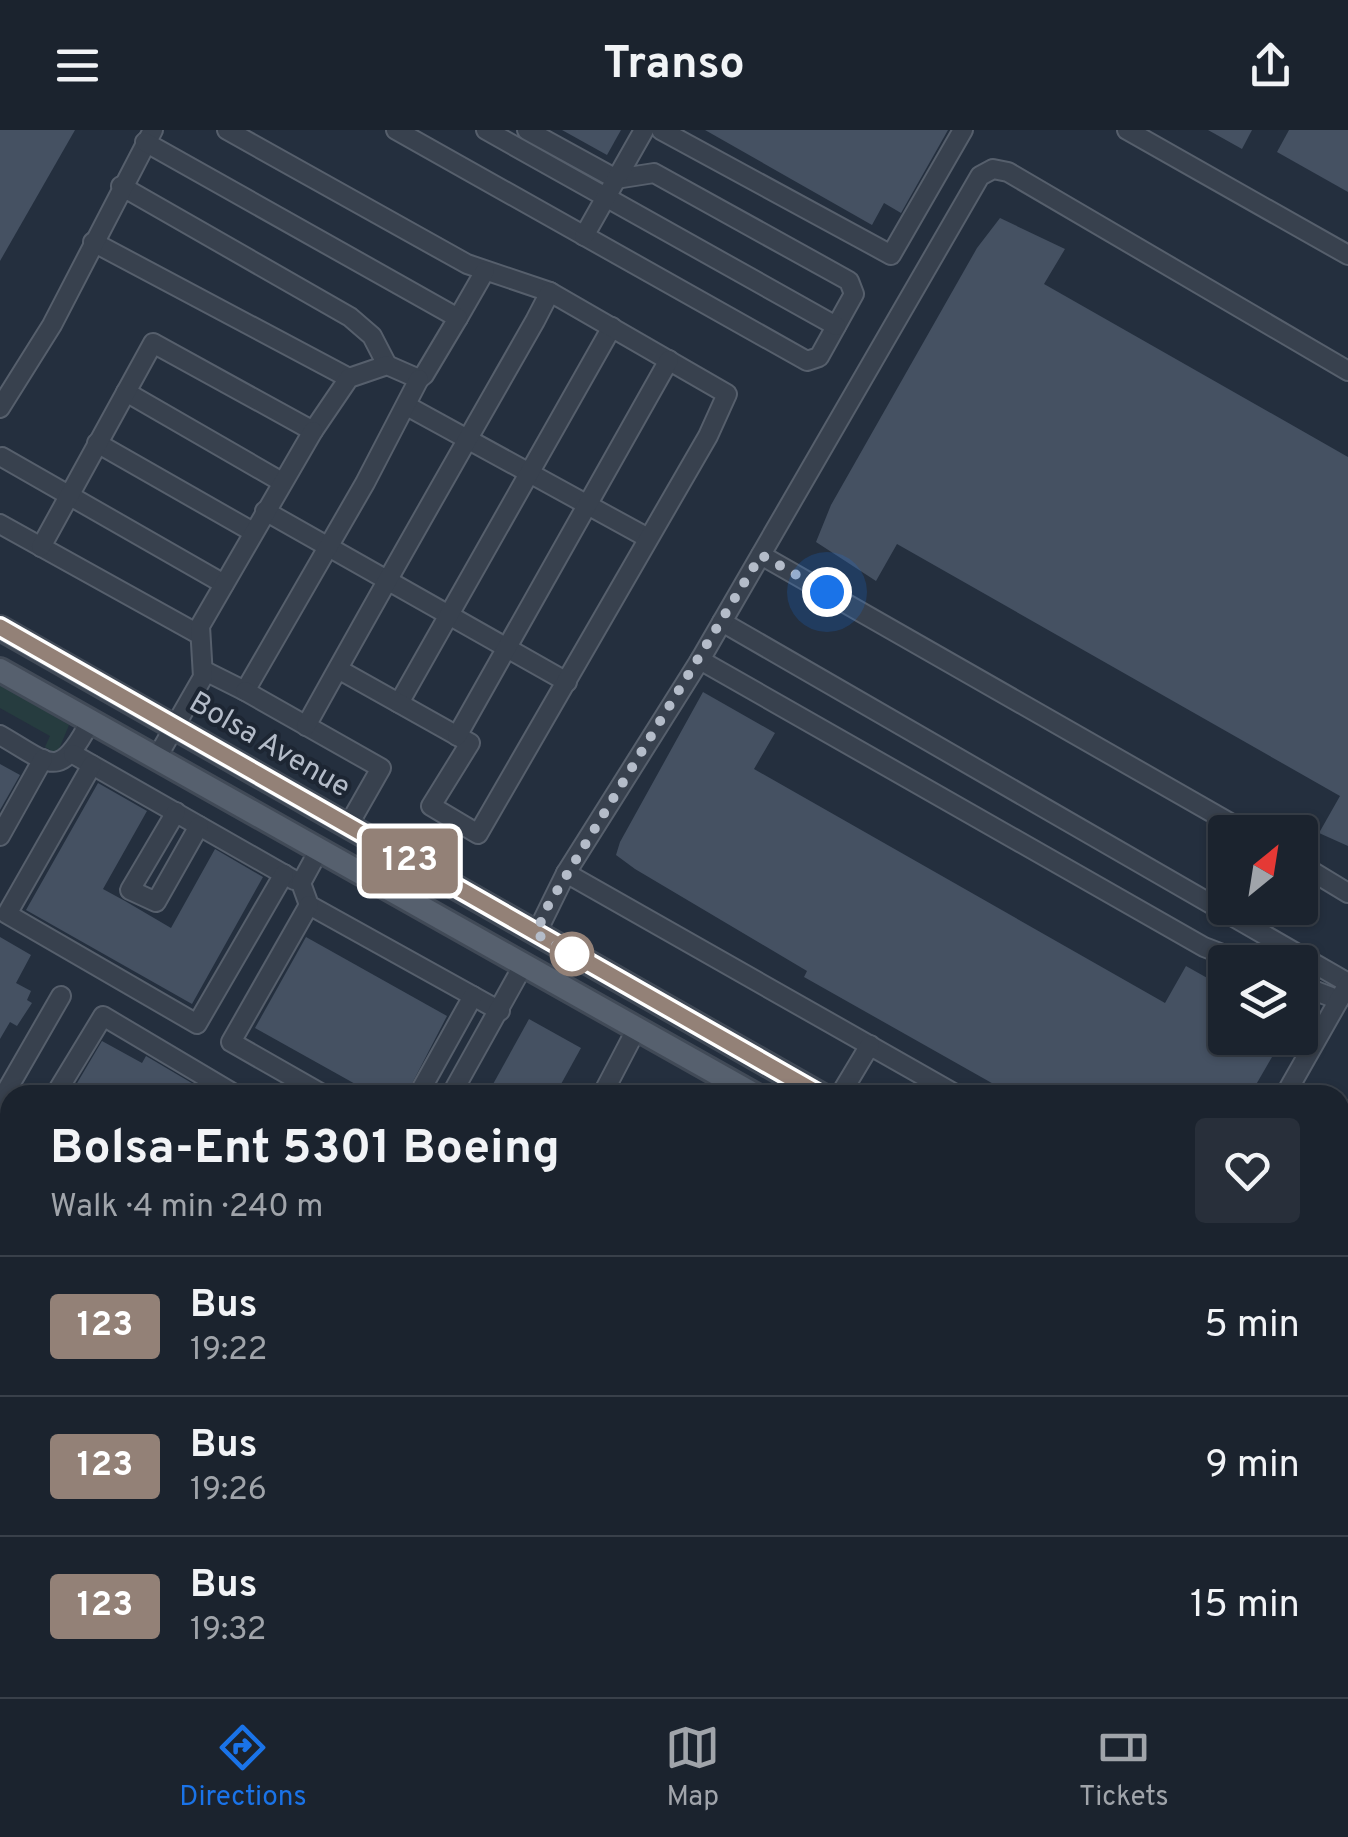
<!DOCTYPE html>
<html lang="en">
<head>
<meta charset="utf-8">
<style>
	:root { --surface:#1b232e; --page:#282f3a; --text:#f1f3f6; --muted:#a0a4aa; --line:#39404a; --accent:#1a73e8 }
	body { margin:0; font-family:Overpass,sans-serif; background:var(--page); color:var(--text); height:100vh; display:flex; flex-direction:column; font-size:38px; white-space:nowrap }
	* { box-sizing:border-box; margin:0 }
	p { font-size:32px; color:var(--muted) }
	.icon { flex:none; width:55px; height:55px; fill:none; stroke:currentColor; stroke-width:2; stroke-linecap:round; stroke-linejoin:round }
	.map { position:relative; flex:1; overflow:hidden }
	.details { position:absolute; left:0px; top:955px; width:1350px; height:612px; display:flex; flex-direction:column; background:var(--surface); border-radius:30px 30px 0 0; box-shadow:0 2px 8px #0004,0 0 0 2px var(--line) }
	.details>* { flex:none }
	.badge { padding:0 20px; border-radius:8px; font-size:35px; line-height:65px }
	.needle { width:65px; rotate:30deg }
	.buttons { position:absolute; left:1208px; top:685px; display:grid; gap:20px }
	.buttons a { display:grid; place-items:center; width:110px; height:110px; border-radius:10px; background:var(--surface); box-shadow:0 2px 8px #0004,0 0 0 2px var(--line); font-size:50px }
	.you { position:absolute; width:50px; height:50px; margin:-25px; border:8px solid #fff; border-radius:50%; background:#1a73e8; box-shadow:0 0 0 15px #1a73e833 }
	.map>.badge { position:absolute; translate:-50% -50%; box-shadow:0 0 0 5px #fff }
	.round { display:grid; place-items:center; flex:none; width:105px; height:105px; border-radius:10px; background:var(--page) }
	.head { display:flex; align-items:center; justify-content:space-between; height:170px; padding:0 50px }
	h1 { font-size:48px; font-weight:700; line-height:75px }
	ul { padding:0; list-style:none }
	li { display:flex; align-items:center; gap:30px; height:140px; padding:0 50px; border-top:2px solid var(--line) }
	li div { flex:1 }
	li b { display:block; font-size:38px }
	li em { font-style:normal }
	li .badge { min-width:110px; font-weight:700; text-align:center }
	header { display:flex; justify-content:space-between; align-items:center; height:130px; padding:0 50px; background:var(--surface); font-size:45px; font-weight:700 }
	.tabs { display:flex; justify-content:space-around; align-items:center; height:140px; border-top:2px solid var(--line); background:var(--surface); font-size:28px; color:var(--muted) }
	.tabs a { display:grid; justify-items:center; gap:5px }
	.tabs .on { color:var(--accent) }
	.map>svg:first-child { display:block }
	.green { fill:#263c3f }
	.building { fill:#455162 }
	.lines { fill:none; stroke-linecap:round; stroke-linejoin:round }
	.minor-casing { stroke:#565f6c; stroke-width:22 }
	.major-casing { stroke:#414a57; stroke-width:28 }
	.minor { stroke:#38414e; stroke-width:18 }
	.major { stroke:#56606e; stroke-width:22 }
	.line-casing { stroke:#fff; stroke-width:22 }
	.line { stroke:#938177; stroke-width:15 }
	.walk { stroke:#b4bcc9; stroke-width:10; stroke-dasharray:0 18 }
	.stop-dot { fill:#fff; stroke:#938177; stroke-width:5 }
	.labels { text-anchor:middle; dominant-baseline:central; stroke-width:8; stroke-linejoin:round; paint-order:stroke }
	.street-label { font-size:30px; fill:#b4bcc9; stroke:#1d2633 }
</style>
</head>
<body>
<header><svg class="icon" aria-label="menu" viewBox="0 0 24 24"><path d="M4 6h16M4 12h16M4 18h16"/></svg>Transo<svg class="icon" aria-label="share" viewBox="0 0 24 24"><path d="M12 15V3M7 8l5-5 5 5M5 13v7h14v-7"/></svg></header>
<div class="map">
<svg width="1348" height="1567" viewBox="0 0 1348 1567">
	<rect width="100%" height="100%" fill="#242f3e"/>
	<path class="green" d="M0,554L69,595L57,624L45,617L50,606L0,578Z"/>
	<g class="building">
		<path d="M0,0H75L0,131Z"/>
		<path d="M562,0H621L607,25Z"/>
		<path d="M705,0H948L901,83L884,73L872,95Z"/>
		<path d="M1208,0H1252L1242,19Z"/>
		<path d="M1289,0H1348V62L1277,22Z"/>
		<path d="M1000,88L1065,119L1044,154L1348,327V716L1319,703L1340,666L897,414L876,451L816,412L831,375L977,118Z"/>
		<path d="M703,562L775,603L754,639L1165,873L1186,836L1225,858V908H1283L1250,965H1013L804,847L807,841L635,739L616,725L620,712Z"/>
		<path d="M0,634L20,645L0,680Z"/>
		<path d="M98,653L147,681L103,759L125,771L171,798L215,719L263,747L192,874L26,780Z"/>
		<path d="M0,807L31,825L16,853L31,861L27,870L32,873L17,896L10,892L0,909Z"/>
		<path d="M306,807L447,886L406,965H375L255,898Z"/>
		<path d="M529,889L581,918L555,965H487Z"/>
		<path d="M102,911L142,933L146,926L212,965H70Z"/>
	</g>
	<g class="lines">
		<g class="minor-casing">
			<g id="minor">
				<path d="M227,0L467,134L550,162"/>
				<path d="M396,0L807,231L819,227L854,164L849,151L654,43L616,49L527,0"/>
				<path d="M486,0L836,196"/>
				<path d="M661,0L891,125L963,0"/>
				<path d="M1127,0L1348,125"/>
				<path d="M121,56L350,187L372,206L387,235"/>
				<path d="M584,106L644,0"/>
				<path d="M93,112L349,248"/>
				<path d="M458,188L485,141"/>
				<path d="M126,262L282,352"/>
				<path d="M407,276L648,408"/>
				<path d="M0,278L52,195L153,0"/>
				<path d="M97,313L253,402"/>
				<path d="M2,327L224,454"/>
				<path d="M265,381L567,552"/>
				<path d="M0,394L200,505"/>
				<path d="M41,417L153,213L313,301L349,248L387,235L419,249L424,245L458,188L145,12"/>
				<path d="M761,425L1246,702"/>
				<path d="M722,492L1348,853"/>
				<path d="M700,530L1204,817L1243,832"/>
				<path d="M203,540L245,561L365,353L419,249"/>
				<path d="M245,561L381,638L348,696"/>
				<path d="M399,573L612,197"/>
				<path d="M306,596C381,460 458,326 535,191L550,162L727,264L708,306L478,704L431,676L470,613L338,539"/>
				<path d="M0,605C51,634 58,652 90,592"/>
				<path d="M457,606L669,230"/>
				<path d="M73,624L294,750"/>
				<path d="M156,629L203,547L200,496L313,301"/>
				<path d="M92,635L7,784L197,894L284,744"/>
				<path d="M176,682L130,760L156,772L199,696"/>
				<path d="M0,706L43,629"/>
				<path d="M319,720L301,753L309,775L500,881"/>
				<path d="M1300,734L1348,763"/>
				<path d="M566,743L957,965"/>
				<path d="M309,775L231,912L324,965"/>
				<path d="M536,804L566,743L700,530L980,46L993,39L1008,42L1348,241"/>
				<path d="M1300,855L1339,870"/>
				<path d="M55,965L103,886L236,965"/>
				<path d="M418,965L473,866"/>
				<path d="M451,965L524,834"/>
				<path d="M602,965L637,898"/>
				<path d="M840,965L870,915"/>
				<path d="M1285,965L1348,854"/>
				<path d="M0,972L61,866"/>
				<path d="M1340,994L1348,980"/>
				<path d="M0,1060L10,1041"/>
				<path d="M1340,1089L1348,1094"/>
				<path d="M1340,1121L1348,1107"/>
				<path d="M1340,1182L1348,1186"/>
				<path d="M0,1403L10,1385"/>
				<path d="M1340,1424L1348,1428"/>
				<path d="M1340,1470L1348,1475"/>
				<path d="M0,1485L10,1491"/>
				<path d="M1340,1531L1348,1536"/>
				<path d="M126,1558L143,1567"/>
				<path d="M931,1558L948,1567"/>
				<path d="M1220,1558L1236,1567"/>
				<path d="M84,1567L89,1558"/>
				<path d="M232,1567L238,1558"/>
				<path d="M353,1567L358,1558"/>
				<path d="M503,1567L508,1558"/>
				<path d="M780,1567L785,1558"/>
				<path d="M862,1567L867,1558"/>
				<path d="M1022,1567L1027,1558"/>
				<path d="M1310,1567L1315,1558"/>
			</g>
		</g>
		<g class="major-casing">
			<g id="major">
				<path d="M0,498L821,965"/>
				<path d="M0,540L755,965"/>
				<path d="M1340,1260L1348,1264"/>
				<path d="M1340,1302L1348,1306"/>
			</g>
		</g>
		<use href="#minor" class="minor"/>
		<use href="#major" class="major"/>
	</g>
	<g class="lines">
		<g class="line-casing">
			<path id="line" d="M0,497L821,965"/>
		</g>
		<use href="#line" class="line"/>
		<path class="walk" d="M572,824L536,804L546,779L761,425L827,462"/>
	</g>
	<circle class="stop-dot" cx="572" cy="824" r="20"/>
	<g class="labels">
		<g class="street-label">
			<text transform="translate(269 616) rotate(30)">Bolsa Avenue</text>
		</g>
	</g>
</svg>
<div class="buttons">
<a><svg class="needle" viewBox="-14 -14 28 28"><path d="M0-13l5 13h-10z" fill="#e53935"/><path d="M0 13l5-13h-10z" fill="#a0a4aa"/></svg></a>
<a><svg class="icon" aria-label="layers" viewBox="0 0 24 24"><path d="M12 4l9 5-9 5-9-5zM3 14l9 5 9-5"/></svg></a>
</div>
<div class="you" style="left:827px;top:462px"></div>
<b class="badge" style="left:410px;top:731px;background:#938177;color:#fff">123</b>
<section class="details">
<div class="head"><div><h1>Bolsa-Ent 5301 Boeing</h1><p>Walk · 4 min · 240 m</p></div><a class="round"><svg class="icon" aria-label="heart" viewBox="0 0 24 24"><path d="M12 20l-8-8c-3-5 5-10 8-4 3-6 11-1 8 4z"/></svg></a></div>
<ul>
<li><span class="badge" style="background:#938177;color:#fff">123</span><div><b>Bus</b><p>19:22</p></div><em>5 min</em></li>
<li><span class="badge" style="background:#938177;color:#fff">123</span><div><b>Bus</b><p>19:26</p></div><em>9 min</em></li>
<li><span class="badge" style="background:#938177;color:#fff">123</span><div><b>Bus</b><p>19:32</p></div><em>15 min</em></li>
</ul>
</section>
</div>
<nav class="tabs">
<a class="on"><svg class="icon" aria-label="directions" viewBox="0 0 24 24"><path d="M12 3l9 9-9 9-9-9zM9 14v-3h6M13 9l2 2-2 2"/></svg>Directions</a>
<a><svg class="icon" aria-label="map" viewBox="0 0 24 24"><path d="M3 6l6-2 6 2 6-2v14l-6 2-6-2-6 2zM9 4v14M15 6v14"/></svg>Map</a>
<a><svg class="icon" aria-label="tickets" viewBox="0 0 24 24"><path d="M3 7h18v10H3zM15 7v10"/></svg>Tickets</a>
</nav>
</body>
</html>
